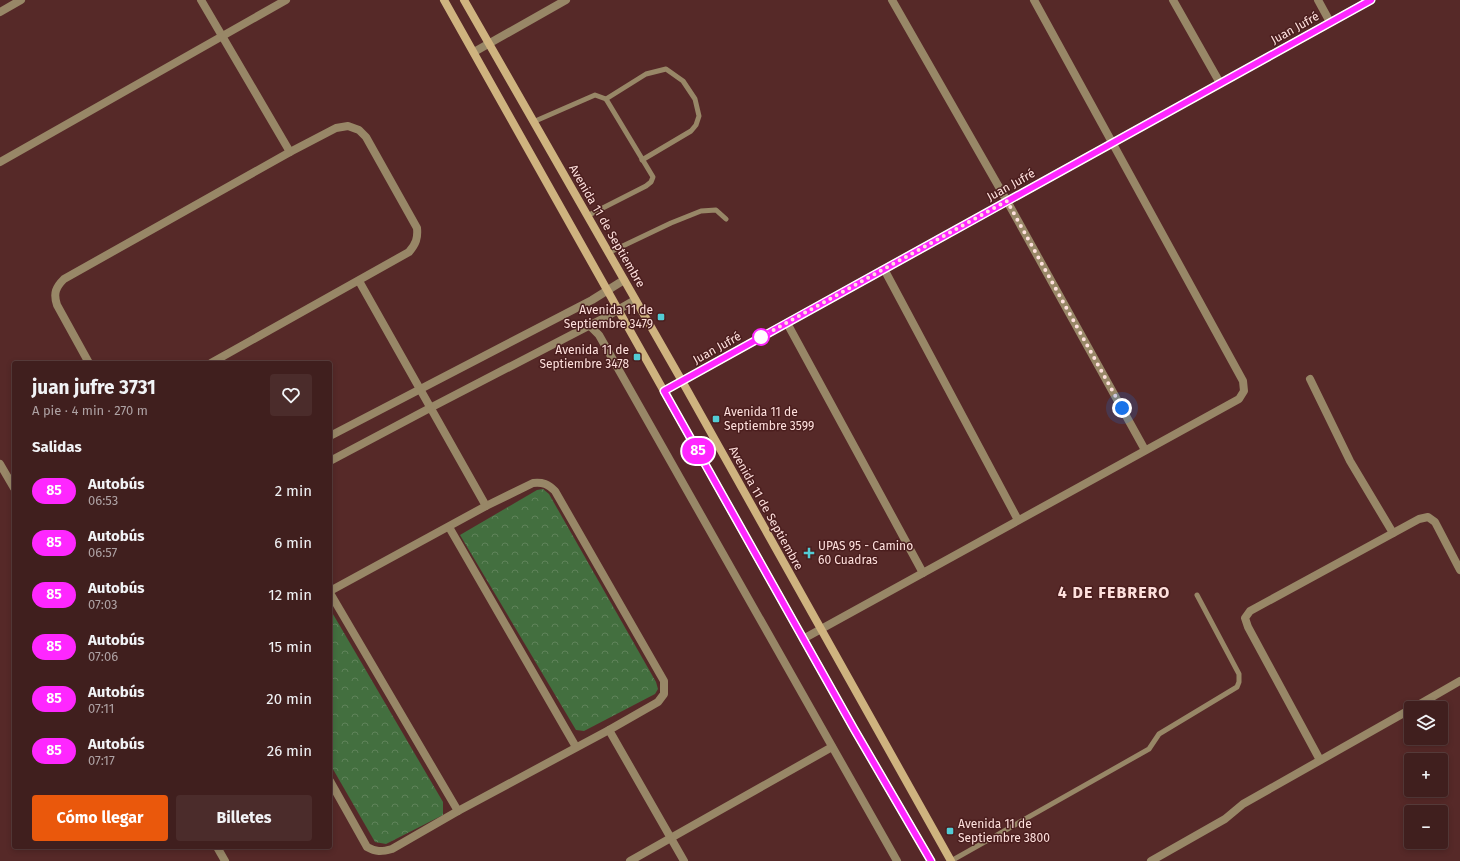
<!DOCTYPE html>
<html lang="es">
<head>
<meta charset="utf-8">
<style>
	:root { --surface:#401f1e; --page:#4b2c2b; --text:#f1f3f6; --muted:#aea2a4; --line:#593d3c; --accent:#ea580c }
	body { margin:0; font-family:"Fira Sans",sans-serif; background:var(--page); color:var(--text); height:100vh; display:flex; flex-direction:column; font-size:15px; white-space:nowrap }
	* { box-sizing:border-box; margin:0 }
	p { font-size:13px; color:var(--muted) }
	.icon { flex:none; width:22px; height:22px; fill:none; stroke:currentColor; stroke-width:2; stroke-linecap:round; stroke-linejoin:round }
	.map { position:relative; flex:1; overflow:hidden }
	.panel { position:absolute; left:12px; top:361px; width:320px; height:488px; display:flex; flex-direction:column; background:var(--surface); border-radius:4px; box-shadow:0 2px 6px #0003,0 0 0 1px var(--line) }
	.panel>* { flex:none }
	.badge { padding:0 8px; border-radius:13px; font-size:14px; line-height:26px }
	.controls { position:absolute; left:1404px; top:701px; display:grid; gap:8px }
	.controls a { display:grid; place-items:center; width:44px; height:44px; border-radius:4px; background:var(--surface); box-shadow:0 2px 6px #0003,0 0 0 1px var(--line); font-size:20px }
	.you { position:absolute; width:20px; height:20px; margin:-10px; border:3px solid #fff; border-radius:50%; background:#1a73e8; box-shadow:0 0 0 6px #1a73e833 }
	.map>.badge { position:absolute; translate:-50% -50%; box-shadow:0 0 0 2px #fff }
	h2 { padding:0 20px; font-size:15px; line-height:36px }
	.round { display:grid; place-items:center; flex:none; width:42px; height:42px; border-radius:4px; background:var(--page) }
	.overview { display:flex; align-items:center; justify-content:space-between; height:68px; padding:0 20px }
	h1 { font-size:19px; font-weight:700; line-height:30px }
	.primary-button { display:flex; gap:8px; margin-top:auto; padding:8px 20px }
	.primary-button a { flex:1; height:46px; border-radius:4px; background:var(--accent); color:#fff; font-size:16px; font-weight:700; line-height:46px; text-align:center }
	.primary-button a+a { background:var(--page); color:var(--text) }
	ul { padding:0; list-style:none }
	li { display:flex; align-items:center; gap:12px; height:52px; padding:0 20px }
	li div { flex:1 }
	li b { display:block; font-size:15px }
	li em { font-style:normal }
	li .badge { min-width:44px; font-weight:700; text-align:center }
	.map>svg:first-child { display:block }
	.park { fill:url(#park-crowns) }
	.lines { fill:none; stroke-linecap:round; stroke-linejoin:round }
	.lane { stroke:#988767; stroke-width:5 }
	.street { stroke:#988767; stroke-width:8 }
	.secondary { stroke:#cfb37f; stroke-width:8 }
	.line-casing { stroke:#fff; stroke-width:9 }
	.line { stroke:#fe27ff; stroke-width:6 }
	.walk { stroke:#fee0dd; stroke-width:4; stroke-dasharray:0 7.2 }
	.poi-dot { fill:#52ccd5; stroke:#4b1e1e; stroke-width:1.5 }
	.stop-dot { fill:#fff; stroke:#fe27ff; stroke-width:2 }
	.labels { text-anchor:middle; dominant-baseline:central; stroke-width:3; stroke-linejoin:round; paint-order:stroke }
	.street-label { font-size:12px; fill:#fee0dd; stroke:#4b1e1e }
	.poi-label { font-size:12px; fill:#fee0dd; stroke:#4b1e1e; text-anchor:start }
	.district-label { font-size:16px; font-weight:bold; letter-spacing:1px; fill:#fee0dd; stroke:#4b1e1e }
</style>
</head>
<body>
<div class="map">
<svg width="1460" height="861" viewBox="0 0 1460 861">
	<defs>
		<pattern id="park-crowns" width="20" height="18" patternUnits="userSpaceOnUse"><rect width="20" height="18" fill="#436f3f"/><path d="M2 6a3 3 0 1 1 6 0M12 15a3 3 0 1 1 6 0" fill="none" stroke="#5f835a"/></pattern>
	</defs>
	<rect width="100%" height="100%" fill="#562928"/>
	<g class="park">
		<path d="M543,489L549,494L656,682L658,689L655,694L584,731L576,730L460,535L537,490Z"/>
		<path d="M330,609L443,802V815L386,844L375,842L330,764Z"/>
	</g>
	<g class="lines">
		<g class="lane">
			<path d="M606,99L646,74L666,69L683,81L695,99L699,116L696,125L691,131L642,160"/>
			<path d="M533,122L595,95L606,99L653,177L651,182L646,186L587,216"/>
			<path d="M608,253L671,223L701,211L716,210L726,219"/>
			<path d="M951,861L1149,749L1159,734L1237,687L1239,682V674L1197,595"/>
		</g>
		<g class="street">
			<path d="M201,0L290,152"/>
			<path d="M892,0L1007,201L1145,450"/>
			<path d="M1173,0L1220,83"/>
			<path d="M1318,0L1330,22"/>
			<path d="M0,12L21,0"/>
			<path d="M474,52L566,0"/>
			<path d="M0,162L286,0"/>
			<path d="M884,269L1018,520"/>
			<path d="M359,281L486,506"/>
			<path d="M787,323L923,573"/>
			<path d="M590,326L599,335L897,861"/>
			<path d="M89,363L57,305C53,293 56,287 64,279L290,152L336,128L348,126L359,130L366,137L417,228C418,238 416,244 409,252L211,363"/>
			<path d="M1310,379L1350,461L1393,533"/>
			<path d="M664,391L1371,0"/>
			<path d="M330,436L592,300L624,280"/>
			<path d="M330,461L430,408L602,319L635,300"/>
			<path d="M0,464L14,488"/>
			<path d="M449,527L576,747"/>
			<path d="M330,591L486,506L533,483C543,482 548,484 555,491L664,681V694L658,702L609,730L458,811L392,849C381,852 376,852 367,847L330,781"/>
			<path d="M330,593L458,811"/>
			<path d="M803,639L1239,399L1244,391L1243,381L1034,0"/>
			<path d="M1413,708L1460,681"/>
			<path d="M609,730L684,861"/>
			<path d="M1320,760L1248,627L1245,618L1250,611L1419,519L1428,517L1435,522L1460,570"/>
			<path d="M217,847L225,861"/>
			<path d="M630,861L832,747"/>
			<path d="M1151,861L1225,819L1243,804L1411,709"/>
		</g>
		<g class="secondary">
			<path d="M444,0L854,729L931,861"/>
			<path d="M464,0L682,381L951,861"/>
		</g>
	</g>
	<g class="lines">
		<g class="line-casing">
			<path id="line" d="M931,861L854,729L664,391L1371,0"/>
		</g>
		<use href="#line" class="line"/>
		<path class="walk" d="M761,337L1007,201L1122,408"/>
	</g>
	<g class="poi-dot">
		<rect x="657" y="313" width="8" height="8" rx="2"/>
		<rect x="633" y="353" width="8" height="8" rx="2"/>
		<rect x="712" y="415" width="8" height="8" rx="2"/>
		<path d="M807 547h4v4h4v4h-4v4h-4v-4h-4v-4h4z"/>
		<rect x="946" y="827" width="8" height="8" rx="2"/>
	</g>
	<circle class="stop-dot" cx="761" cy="337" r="8"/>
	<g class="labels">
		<g class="street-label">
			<text transform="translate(1295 28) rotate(-29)">Juan Jufré</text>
			<text transform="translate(1011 185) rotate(-29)">Juan Jufré</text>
			<text transform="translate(607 226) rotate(60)">Avenida 11 de Septiembre</text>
			<text transform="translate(717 348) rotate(-29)">Juan Jufré</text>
			<text transform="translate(766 508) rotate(61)">Avenida 11 de Septiembre</text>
		</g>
		<g class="poi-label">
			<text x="653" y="310" text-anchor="end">Avenida 11 de<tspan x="653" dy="14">Septiembre 3479</tspan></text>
			<text x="629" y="350" text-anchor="end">Avenida 11 de<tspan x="629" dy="14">Septiembre 3478</tspan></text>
			<text x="724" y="412">Avenida 11 de<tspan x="724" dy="14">Septiembre 3599</tspan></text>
			<text x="818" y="546">UPAS 95 - Camino<tspan x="818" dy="14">60 Cuadras</tspan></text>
			<text x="958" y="824">Avenida 11 de<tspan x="958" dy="14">Septiembre 3800</tspan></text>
		</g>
		<g class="district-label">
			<text x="1114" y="592">4 DE FEBRERO</text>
		</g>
	</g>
</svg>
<div class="controls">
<a><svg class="icon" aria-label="layers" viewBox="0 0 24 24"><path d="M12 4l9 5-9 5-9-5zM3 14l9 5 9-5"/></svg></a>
<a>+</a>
<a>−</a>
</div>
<div class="you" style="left:1122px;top:408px"></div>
<b class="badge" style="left:698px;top:451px;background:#fe27ff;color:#fff">85</b>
<section class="panel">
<div class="overview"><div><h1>juan jufre 3731</h1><p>A pie · 4 min · 270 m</p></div><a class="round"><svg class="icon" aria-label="heart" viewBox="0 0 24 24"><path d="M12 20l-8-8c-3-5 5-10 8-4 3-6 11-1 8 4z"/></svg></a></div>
<h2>Salidas</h2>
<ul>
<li><span class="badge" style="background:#fe27ff;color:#fff">85</span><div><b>Autobús</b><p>06:53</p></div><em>2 min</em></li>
<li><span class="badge" style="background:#fe27ff;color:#fff">85</span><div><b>Autobús</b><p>06:57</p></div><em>6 min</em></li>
<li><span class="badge" style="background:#fe27ff;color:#fff">85</span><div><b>Autobús</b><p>07:03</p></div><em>12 min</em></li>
<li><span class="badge" style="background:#fe27ff;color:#fff">85</span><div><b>Autobús</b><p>07:06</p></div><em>15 min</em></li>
<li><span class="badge" style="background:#fe27ff;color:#fff">85</span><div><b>Autobús</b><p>07:11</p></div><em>20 min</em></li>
<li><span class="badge" style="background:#fe27ff;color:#fff">85</span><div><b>Autobús</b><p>07:17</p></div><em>26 min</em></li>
</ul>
<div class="primary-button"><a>Cómo llegar</a><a>Billetes</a></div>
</section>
</div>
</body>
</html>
